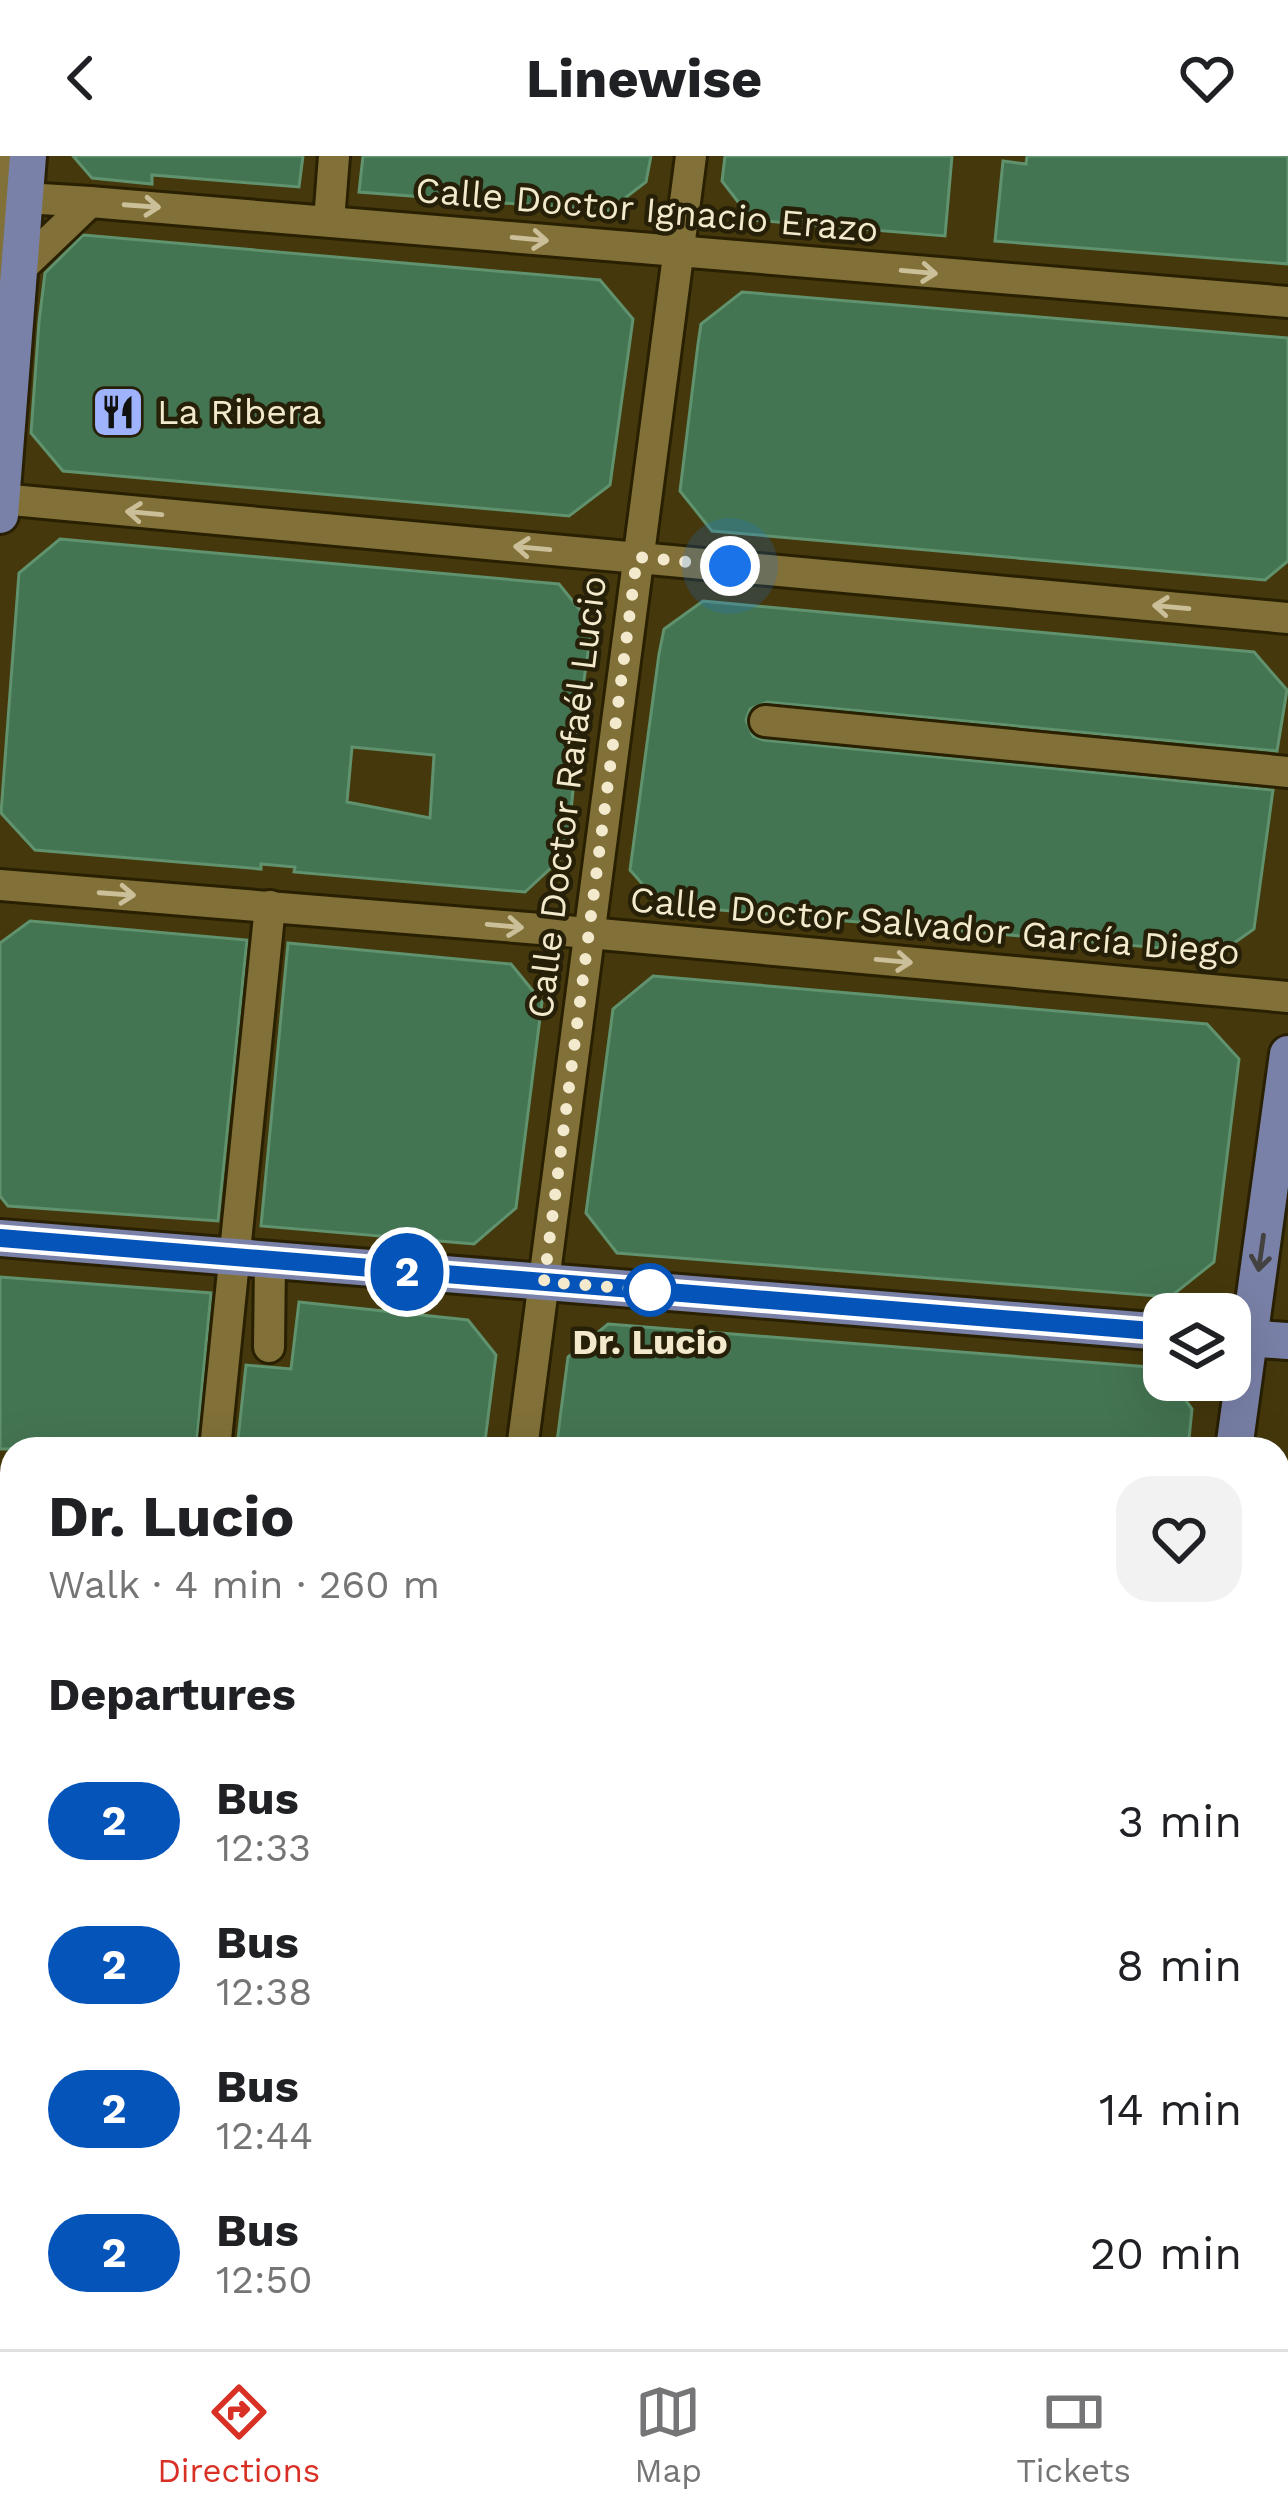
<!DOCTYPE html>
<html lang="en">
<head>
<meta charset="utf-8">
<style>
	:root { --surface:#fff; --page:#f2f2f2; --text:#202124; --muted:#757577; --line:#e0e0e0; --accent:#d93025 }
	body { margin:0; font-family:"Work Sans",sans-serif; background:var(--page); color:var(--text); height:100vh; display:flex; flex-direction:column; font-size:45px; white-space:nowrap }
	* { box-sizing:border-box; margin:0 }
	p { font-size:39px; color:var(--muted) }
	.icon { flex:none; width:66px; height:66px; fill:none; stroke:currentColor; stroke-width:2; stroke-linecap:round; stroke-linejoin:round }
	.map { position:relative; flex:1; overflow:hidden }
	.details { position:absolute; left:0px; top:1281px; width:1290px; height:912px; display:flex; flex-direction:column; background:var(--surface); border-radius:36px 36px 0 0; box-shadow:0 12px 48px #0002 }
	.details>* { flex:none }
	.badge { padding:0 24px; border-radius:39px; font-size:42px; line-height:78px }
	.controls { position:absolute; left:1143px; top:1137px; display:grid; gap:24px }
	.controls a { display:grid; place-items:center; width:108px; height:108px; border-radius:24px; background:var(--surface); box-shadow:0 12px 48px #0002; font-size:60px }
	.you { position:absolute; width:60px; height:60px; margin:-30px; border:9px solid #fff; border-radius:50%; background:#1a73e8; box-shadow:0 0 0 18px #1a73e833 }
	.map>.badge { position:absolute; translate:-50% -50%; box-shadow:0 0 0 6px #fff }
	h2 { padding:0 48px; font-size:45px; line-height:108px }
	.round { display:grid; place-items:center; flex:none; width:126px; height:126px; border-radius:36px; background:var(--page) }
	.headline { display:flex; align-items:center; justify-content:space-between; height:204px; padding:0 48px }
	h1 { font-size:57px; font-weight:700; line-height:90px }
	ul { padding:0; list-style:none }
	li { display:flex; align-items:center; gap:36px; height:144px; padding:0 48px }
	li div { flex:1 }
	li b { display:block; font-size:45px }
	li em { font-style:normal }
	li .badge { min-width:132px; font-weight:700; text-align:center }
	header { display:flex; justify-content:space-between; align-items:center; height:156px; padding:0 48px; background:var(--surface); font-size:54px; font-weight:700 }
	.tab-bar { display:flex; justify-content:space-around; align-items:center; height:168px; border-top:3px solid var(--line); background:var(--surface); font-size:33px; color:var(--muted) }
	.tab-bar a { display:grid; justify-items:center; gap:6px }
	.tab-bar .active { color:var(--accent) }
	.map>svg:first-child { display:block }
	.building { fill:#447552; stroke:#5f926d; stroke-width:3; fill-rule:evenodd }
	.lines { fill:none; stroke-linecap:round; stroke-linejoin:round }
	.minor-casing { stroke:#292002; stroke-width:36 }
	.major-casing { stroke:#292002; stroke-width:42 }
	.path { stroke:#7a6e47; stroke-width:4.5; stroke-dasharray:3 9; stroke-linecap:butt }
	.minor { stroke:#817038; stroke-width:30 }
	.major { stroke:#7a81a8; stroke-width:36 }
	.oneway { stroke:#cbbf99 }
	.oneway2 { stroke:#444240 }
	.line-casing { stroke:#fff; stroke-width:27 }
	.line { stroke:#0554ba; stroke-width:18 }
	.walk { stroke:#f3e9cd; stroke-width:12; stroke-dasharray:0 21.6 }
	.stop-dot { fill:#fff; stroke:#0554ba; stroke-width:6 }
	.labels { text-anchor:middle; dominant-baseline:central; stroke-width:9; stroke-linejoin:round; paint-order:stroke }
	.street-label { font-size:36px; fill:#f3e9cd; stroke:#272008 }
	.poi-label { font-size:36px; fill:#f3e9cd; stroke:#272008; text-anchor:start }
	.stop-label { font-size:36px; font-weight:bold; fill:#f3e9cd; stroke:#272008 }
</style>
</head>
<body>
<header><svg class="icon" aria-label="back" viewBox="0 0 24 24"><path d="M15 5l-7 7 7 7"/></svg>Linewise<svg class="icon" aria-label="heart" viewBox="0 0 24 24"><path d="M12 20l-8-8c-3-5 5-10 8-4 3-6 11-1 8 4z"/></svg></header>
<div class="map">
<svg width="1288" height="2193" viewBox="0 0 1288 2193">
	<rect width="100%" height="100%" fill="#45380c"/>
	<g class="building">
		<path d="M73,0H303L299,31L152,19V28L92,22Z"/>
		<path d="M363,0H651L646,26L608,55L359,36Z"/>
		<path d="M725,0H952L945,80L752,64L722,25Z"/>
		<path d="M1027,0H1288V108L995,85L1003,5L1026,8Z"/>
		<path d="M83,79L600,124L633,163L610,329L569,360L63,315L31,277L39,166L45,117Z"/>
		<path d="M742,136L1288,182V405L1265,424L712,375L680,335L698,188L701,168Z"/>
		<path d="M60,383L559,428L592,469L571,613H575L567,697L525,736L294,716L295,711L261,708V713L35,694L1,657L19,417ZM352,591L434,599L430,662L347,646Z"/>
		<path d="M703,445L1254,496L1287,534L1277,595L767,546L750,553L746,564L753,580L763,584L1273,634L1254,773L1220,797L661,749L630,714L659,498L664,473Z"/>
		<path d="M30,765L247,784L218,1065L8,1050L0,1040V787Z"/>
		<path d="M288,787L511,808L542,846L516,1052L474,1088L261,1070Z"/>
		<path d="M653,820L1207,868L1239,903L1214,1106L1170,1141L617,1097L586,1057L613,853Z"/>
		<path d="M0,1121L211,1137L196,1293H0Z"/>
		<path d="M299,1146L468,1164L496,1199L484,1293H237L246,1209L291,1213Z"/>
		<path d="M608,1168L1162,1212L1164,1224H1171L1192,1253L1188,1293H556L568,1201Z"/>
	</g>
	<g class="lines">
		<g class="minor-casing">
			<g id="minor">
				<path d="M0,50L25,42L90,46L1288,146"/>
				<path d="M329,65L334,0"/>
				<path d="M19,114L90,46"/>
				<path d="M0,123L9,0"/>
				<path d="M0,343L1288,462"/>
				<path d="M765,565L1288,616"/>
				<path d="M0,729L589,777L1288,841"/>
				<path d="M269,1191L270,1104"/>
				<path d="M215,1293L270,750"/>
				<path d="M522,1293L691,0"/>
				<path d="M1278,1450L1288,1445"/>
				<path d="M1278,1593L1288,1594"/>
				<path d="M0,1891L12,1892"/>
				<path d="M0,2162L12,2155"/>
			</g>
		</g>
		<g class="major-casing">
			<g id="major">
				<path d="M0,359L28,0"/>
				<path d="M0,1082L1164,1176"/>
				<path d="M1230,1181L1288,1185"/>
				<path d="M1234,1293L1288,898"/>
				<path d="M0,1441L12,1442"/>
				<path d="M1278,1536L1288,1537"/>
			</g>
		</g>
		<g class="path">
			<path d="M1278,1735L1286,1694"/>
			<path d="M1278,1872L1288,1874"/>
			<path d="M1278,2054L1288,1998"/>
			<path d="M415,2181L422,2193"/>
			<path d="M565,2181L633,2193"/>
			<path d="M1185,2182V2181"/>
			<path d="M433,2193L455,2181"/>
			<path d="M494,2193L496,2181"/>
			<path d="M775,2193L777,2181"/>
			<path d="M824,2193L826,2181"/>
			<path d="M1030,2193L1032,2181"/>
			<path d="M1253,2193L1256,2181"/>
		</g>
		<use href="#minor" class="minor"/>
		<use href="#major" class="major"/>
	</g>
	<defs><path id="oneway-shaft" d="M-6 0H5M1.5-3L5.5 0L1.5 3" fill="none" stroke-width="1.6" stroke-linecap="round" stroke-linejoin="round" transform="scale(3)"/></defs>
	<g class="oneway">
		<use href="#oneway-shaft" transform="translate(142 50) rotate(4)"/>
		<use href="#oneway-shaft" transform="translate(530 83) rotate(5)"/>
		<use href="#oneway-shaft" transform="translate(919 116) rotate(5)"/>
		<use href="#oneway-shaft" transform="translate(144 357) rotate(-175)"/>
		<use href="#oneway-shaft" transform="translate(532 392) rotate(-175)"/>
		<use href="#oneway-shaft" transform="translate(1171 451) rotate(-175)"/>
		<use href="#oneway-shaft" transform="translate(117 738) rotate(4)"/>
		<use href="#oneway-shaft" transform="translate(505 770) rotate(5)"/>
		<use href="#oneway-shaft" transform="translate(894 805) rotate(5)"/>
	</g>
	<use class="oneway2" href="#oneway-shaft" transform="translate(1261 1097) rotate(98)"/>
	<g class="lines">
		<g class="line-casing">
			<path id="line" d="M0,1082L1164,1176"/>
		</g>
		<use href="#line" class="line"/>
		<path class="walk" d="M650,1134L544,1126L637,401L730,410"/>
	</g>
	<defs>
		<g id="restaurant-square" transform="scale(2.7)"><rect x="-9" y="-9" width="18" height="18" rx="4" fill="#9fb3fd" stroke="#272008"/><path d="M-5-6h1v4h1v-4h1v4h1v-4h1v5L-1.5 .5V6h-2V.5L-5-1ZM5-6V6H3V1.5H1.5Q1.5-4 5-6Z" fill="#111"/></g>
	</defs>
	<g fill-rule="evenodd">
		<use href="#restaurant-square" x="118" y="256"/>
	</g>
	<circle class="stop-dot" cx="650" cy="1134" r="24"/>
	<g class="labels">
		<g class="street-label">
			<text transform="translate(647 54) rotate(5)">Calle Doctor Ignacio Erazo</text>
			<text transform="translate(567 641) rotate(-83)">Calle Doctor Rafaél Lucio</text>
			<text transform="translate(935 770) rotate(5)">Calle Doctor Salvador García Diego</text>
		</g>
		<g class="poi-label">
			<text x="157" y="256">La Ribera</text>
		</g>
		<g class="stop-label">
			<text x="650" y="1186">Dr. Lucio</text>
		</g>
	</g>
</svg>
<div class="controls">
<a><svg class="icon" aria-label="layers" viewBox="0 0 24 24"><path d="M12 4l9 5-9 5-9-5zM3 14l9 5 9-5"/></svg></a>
</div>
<div class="you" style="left:730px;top:410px"></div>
<b class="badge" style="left:407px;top:1116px;background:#0554ba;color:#fff">2</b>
<section class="details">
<div class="headline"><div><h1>Dr. Lucio</h1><p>Walk · 4 min · 260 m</p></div><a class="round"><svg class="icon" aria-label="heart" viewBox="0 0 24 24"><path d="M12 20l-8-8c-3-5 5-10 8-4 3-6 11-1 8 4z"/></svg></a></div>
<h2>Departures</h2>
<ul>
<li><span class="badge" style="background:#0554ba;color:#fff">2</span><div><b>Bus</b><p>12:33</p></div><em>3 min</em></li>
<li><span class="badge" style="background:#0554ba;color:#fff">2</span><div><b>Bus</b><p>12:38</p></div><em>8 min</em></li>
<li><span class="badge" style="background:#0554ba;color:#fff">2</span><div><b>Bus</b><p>12:44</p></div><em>14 min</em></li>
<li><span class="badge" style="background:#0554ba;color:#fff">2</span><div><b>Bus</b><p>12:50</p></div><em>20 min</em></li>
</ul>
</section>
</div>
<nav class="tab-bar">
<a class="active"><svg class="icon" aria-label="directions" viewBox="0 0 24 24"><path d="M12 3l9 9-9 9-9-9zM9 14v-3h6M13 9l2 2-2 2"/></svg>Directions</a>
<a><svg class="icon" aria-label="map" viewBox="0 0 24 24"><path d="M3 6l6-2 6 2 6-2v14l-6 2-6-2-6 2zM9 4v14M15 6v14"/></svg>Map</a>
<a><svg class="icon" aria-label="tickets" viewBox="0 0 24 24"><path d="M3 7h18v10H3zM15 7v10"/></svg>Tickets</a>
</nav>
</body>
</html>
